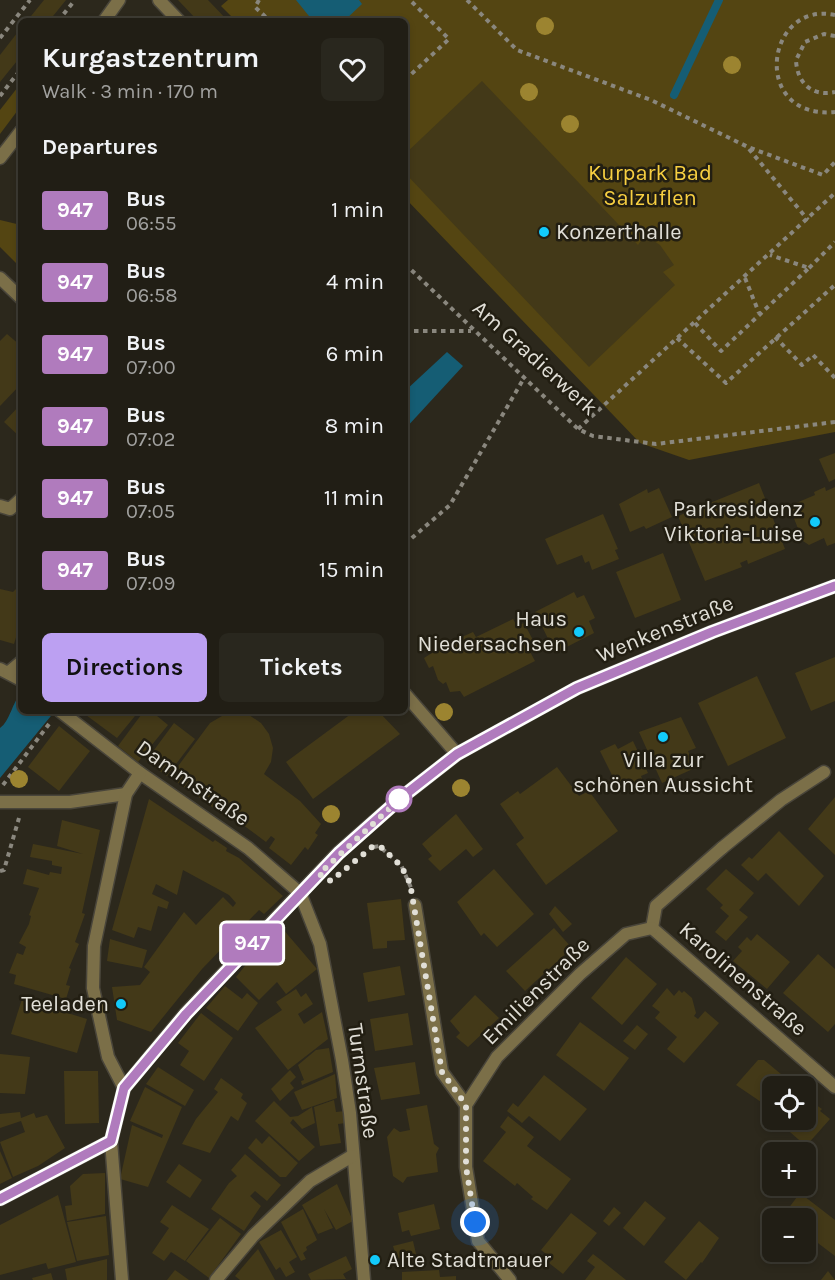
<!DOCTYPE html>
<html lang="en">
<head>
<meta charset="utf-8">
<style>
	:root { --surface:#211e15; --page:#29271e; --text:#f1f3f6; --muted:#a2a2a0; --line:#3e3c34; --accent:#bca0f2 }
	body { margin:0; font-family:Karla,sans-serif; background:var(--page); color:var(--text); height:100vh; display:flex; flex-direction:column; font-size:22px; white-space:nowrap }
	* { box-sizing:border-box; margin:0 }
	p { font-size:20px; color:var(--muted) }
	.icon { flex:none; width:33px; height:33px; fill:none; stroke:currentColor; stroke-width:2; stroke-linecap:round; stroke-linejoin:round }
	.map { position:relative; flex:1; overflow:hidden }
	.details { position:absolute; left:18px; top:18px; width:390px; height:696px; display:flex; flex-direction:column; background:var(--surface); border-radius:9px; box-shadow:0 3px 9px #0003,0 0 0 2px var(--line) }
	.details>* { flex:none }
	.badge { padding:0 12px; border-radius:4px; font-size:21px; line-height:39px }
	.fabs { position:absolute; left:762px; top:1076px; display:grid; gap:12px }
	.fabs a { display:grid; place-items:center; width:54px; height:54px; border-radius:9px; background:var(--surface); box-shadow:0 3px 9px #0003,0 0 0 2px var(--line); font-size:30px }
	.you { position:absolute; width:30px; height:30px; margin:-15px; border:4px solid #fff; border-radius:50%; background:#1a73e8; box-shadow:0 0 0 9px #1a73e833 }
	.map>.badge { position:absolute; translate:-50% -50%; box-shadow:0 0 0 3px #fff }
	h2 { padding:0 24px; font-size:22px; line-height:54px }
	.round { display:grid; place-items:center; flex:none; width:63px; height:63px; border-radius:9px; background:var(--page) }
	.overview { display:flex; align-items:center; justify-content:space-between; height:102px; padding:0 24px }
	h1 { font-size:28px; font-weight:700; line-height:45px }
	.button { display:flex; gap:12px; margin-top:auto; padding:12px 24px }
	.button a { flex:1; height:69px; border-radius:9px; background:var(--accent); color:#111; font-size:24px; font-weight:700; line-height:69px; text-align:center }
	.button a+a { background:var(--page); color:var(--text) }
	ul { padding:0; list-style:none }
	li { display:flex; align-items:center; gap:18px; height:72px; padding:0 24px }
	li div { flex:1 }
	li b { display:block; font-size:22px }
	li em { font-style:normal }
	li .badge { min-width:66px; font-weight:700; text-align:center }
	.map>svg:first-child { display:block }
	.green { fill:#544512 }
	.water { fill:#155d74 }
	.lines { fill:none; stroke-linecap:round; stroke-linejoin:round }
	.stream { stroke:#155d74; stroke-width:8 }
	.building { fill:#433918 }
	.lane-casing { stroke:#49453a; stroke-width:15 }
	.street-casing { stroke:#49453a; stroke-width:15 }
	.path { stroke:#8a877e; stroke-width:4; stroke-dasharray:4.5 4.5; stroke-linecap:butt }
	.lane { stroke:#7b6f48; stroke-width:12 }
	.street { stroke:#7b6f48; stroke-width:12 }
	.tree { fill:#9c8430 }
	.line-casing { stroke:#fff; stroke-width:14 }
	.line { stroke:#b07bbd; stroke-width:9 }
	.walk { stroke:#e1dfd7; stroke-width:6; stroke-dasharray:0 10.8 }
	.poi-dot { fill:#12cafb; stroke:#221e12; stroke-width:2 }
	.stop-dot { fill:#fff; stroke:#b07bbd; stroke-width:3 }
	.labels { text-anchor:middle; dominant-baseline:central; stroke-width:5; stroke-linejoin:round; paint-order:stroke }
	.park-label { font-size:22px; fill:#f7cf41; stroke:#221e12 }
	.poi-label { font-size:22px; fill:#e1dfd7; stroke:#221e12; text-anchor:end }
	.street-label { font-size:22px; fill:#e1dfd7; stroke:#221e12 }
</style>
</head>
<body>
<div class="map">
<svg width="835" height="1280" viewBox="0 0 835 1280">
	<rect width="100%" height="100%" fill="#2c281c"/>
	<g class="green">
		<path d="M228,0H835V432L689,460L640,443L405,198V21H236L221,6Z"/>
		<path d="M21,83V106L0,134V110Z"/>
		<path d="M0,220L21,225L20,267L0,247Z"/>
	</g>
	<g class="water">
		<path d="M296,0H359L362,4L344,21H313Z"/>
		<path d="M447,352L463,366L405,429V391Z"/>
		<path d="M21,693V711H55L0,778V728C10,721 12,703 21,693Z"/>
	</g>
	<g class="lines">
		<path class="stream" d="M674,95L719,0"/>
	</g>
	<g class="building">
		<path d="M44,0H66L49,21H27Z"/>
		<path d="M178,0H208L228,21H198Z"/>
		<path d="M21,28V56L0,82V55Z"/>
		<path d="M482,81L638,245L645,235L660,245L674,265L663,272L675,285L589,367L405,173V154Z"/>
		<path d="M7,334L21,346V384L0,406V341Z"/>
		<path d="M21,404V438L4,422Z"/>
		<path d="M835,453V479L829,482L819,459Z"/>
		<path d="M759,483L785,549L748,564L747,560L740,563L742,567L705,581L678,516Z"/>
		<path d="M825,487L826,491L835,487V543L827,546L824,538L809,545L803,541L789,506L815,495L814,492Z"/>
		<path d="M659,488L672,517L646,529L644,526L630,532L619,504L647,489L648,493Z"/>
		<path d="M603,514L618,549L615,550L619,559L592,570L589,561L585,563L582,555L557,565L545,539Z"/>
		<path d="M663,553L681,600L635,618L616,572Z"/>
		<path d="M21,584V631H18L14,644L0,640V589L13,592Z"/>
		<path d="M574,592L577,598L584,595L595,618L589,621L594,633L555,653L535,612Z"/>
		<path d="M513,619L517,626L524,623L535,644L528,648L535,661L464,697L460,691L450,692L446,682L443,684L438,680L433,666L429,668L424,658L444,645L473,632L476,637Z"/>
		<path d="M835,657V701L811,711L795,673Z"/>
		<path d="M757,676L786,738L728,766L698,703Z"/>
		<path d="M89,711H139L117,738L86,715Z"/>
		<path d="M144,711H151L168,725L138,762L118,746Z"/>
		<path d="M355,711H378L400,734L313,799L286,762Z"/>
		<path d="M235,713L249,715L261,723L269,734L273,748L271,762L264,774L300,801L321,824L315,833L318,835L308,850L305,847L291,865L269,848L275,839L271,836L266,842L235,819L240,813L234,809L227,818L196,795L203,786L199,783L191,792L170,777L210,723L222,716Z"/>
		<path d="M681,717L696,748L688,751L695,768L662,783L639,732Z"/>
		<path d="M174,723L195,739L167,776L146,761Z"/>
		<path d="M59,726L90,751L59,791L28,767Z"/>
		<path d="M633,741L648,773L641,776L643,781L630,788L627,783L618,787L600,751L615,744L618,749Z"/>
		<path d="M557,767L579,796L589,791L618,831L546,885L516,844L524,838L500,804L518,791L520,794Z"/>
		<path d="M835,797V855L808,829Z"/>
		<path d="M149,799L213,842L215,840L227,848L226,851L239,858L283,896L264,914L259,910L202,969L151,1032L117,1020L112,987L140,985L150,972L144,967L184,912L196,925L223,897L233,907L236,903L229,895L183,870L177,895L156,884L152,894L169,902L167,909L158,906L151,931L138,927L134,938L112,930Z"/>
		<path d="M456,814L483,849L473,857L466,849L440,871L428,859L432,856L422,844Z"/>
		<path d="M62,820L100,830L82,913L85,914L75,942L79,944L69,968L71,969L66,985L70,986L66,999L14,984L16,975L9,973L17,953L23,955L26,947L19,943L29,924L31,916L29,915L39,888L23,884L27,869L49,875L50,872L61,874L62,867L52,865V861L30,857L33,844L83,854L57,846Z"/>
		<path d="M779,831L824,876L799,906L766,873L758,881L741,865L749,857L752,859Z"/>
		<path d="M494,869L534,914L497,947L484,933L481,936L457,902Z"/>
		<path d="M726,869L754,893L739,910L748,917L726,941L715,932L729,916L720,908L723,905L706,889Z"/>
		<path d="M401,899L405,940L387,941V948L373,949L367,903Z"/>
		<path d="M555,906L572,924L563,932L549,914Z"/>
		<path d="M282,928L317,969L286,994L277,982L259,1000L236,977L265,941Z"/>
		<path d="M554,928L572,948L525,991L506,971Z"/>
		<path d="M757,934L790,962L767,989L733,961L742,951L738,947L747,937L751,941Z"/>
		<path d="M110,939L147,950L142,968L107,961Z"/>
		<path d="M818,954L835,969V1024L828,1032L783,993Z"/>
		<path d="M626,957L657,984L622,1025L591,998Z"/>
		<path d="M400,966L405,995L368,1002L363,973Z"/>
		<path d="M225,986L242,999L247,993L258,1003L238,1031L206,1008Z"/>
		<path d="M667,988L674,996L679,990L682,993L684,991L692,998L696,1013L694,1016L698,1019L705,1011L719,1023L684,1063L667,1049L677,1037L655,1018L660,1012L652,1006Z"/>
		<path d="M296,989L301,997L306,993L313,1004L298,1014L304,1024L322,1012L328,1039L288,1070L255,1028L282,1010L276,1002Z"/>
		<path d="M475,995L499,1018L468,1047L456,1037L460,1033L450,1021Z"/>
		<path d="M22,999L87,1019L77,1053L11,1034Z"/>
		<path d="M201,1013L233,1038L204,1081L180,1065L189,1051L178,1043Z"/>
		<path d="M408,1013L413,1045L375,1051L370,1019Z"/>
		<path d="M580,1022L629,1058L604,1091L556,1055Z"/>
		<path d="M637,1025L648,1034L635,1050L623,1041Z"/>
		<path d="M329,1048L333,1072L302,1085L301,1081L304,1080L298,1065L316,1050Z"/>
		<path d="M0,1054L30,1057L25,1094L0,1093Z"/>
		<path d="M758,1060H764L793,1084L772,1086V1099L770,1097L764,1104L736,1085Z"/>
		<path d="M415,1062L420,1094L381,1100L374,1068Z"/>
		<path d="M158,1067L194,1090L185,1106L146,1084Z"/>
		<path d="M290,1070L296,1077L290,1083L294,1088L280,1101L271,1089Z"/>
		<path d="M64,1071H98L99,1123L65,1124Z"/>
		<path d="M335,1074L337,1098L302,1110L294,1092Z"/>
		<path d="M544,1075L587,1109L560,1141L529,1116L522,1123L507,1111L513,1103L518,1107Z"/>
		<path d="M221,1078L243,1094L241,1098L247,1103L238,1121L231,1116L210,1153L182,1144L196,1119L218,1092L214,1089Z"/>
		<path d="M145,1087L182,1107L148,1187L120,1179L132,1125L162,1138L163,1135L130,1121Z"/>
		<path d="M806,1098L822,1109L820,1111L830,1119L806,1146L775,1119H806Z"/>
		<path d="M334,1100L336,1112L345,1111L346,1123L338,1124L341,1143L320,1146L314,1107Z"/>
		<path d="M274,1101L290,1117L298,1116L312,1107L315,1123L302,1129L293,1119L290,1123L315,1147L299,1161L255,1121Z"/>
		<path d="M427,1105L434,1144L439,1148L436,1154L438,1172L407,1177L403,1183L393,1176L387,1137L394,1128L400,1132L410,1130L406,1109Z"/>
		<path d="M20,1112L21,1118L34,1113L36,1118L47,1115L65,1148L38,1166L13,1177L0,1142L25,1132L21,1121L0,1128V1114Z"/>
		<path d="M508,1116L534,1137L527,1146L571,1179L547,1210L531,1199L533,1197L517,1183L515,1186L483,1161L506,1132L500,1127Z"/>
		<path d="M269,1136L298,1163L286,1177H280L248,1148L256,1138L262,1144Z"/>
		<path d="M0,1151L12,1178L0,1184Z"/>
		<path d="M245,1154L281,1185L267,1201L255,1191L250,1196L261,1206L244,1231L211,1209L229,1183L237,1176L231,1170Z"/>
		<path d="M179,1164L202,1180L190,1198L166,1182Z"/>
		<path d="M105,1173V1214L67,1221L65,1206L72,1205L70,1186L83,1174Z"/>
		<path d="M337,1184L353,1221L336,1230L324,1209L333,1228L318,1234L302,1205Z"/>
		<path d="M800,1193L835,1220V1256L806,1234V1218H791L785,1213Z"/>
		<path d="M58,1195L76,1262L48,1269L46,1263L0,1275V1225Z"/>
		<path d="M645,1201L666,1218L644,1246L623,1228Z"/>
		<path d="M434,1204L440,1229L411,1236L409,1230L402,1232L398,1213Z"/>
		<path d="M172,1205L209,1229L185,1261L171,1252L164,1261L152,1253L169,1228L160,1222Z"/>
		<path d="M614,1207L621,1213L609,1226L603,1221Z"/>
		<path d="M303,1209L317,1240L306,1247L307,1250L303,1253L306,1259L301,1261L281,1222Z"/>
		<path d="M571,1213L597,1233L563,1274L549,1263L553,1259L541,1250Z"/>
		<path d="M106,1216L109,1255L77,1261L67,1222Z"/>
		<path d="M220,1218L241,1234L209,1278L186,1261Z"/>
		<path d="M699,1221L719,1238L702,1263L701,1262L686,1280L664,1262Z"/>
		<path d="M281,1230L297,1257L289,1262L295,1272L286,1277L280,1267L276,1270L259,1242Z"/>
		<path d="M413,1241L416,1254L397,1259L393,1246Z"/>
		<path d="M258,1249L275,1280H240L235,1276Z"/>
		<path d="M593,1254L601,1260L626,1280H585L595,1267L587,1261Z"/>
		<path d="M346,1256L352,1269L343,1274L346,1279L311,1280L308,1274Z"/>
		<path d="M107,1259V1280H67L65,1269Z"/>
		<path d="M175,1270L189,1280H167Z"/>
		<path d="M439,1270L440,1277L456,1276V1280H402V1272Z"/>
		<path d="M828,1271L835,1280H821Z"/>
		<path d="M51,1273L53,1280H33L32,1278Z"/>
	</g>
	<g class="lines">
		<g class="lane-casing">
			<g id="lane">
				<path d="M0,506L10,509L21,499"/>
				<path d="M405,694L457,754"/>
				<path d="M722,848L781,800L824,772"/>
				<path d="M415,905L442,1072L466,1105"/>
			</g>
		</g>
		<g class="street-casing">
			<g id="street">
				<path d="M159,0L179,21"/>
				<path d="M104,21L119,0"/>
				<path d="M0,158L21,131"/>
				<path d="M0,278L21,298"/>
				<path d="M0,669L21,680"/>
				<path d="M9,672L21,662"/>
				<path d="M60,711L140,773L248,848L300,893L320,944L342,1060L350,1113L364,1280"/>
				<path d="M0,802H70L126,794"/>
				<path d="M652,928L835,1087"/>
				<path d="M652,928L656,906L722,848"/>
				<path d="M124,1088L108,1057L93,988L94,946L126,794L140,773"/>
				<path d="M111,1141L122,1280"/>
				<path d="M0,1199L111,1141L124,1088L185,1014L338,853L402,797L457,754L577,688L712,632L835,586"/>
				<path d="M216,1280L253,1236L310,1181L352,1156"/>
				<path d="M510,1280L478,1241L466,1167V1105L497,1057L580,974L626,934L652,928"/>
			</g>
		</g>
		<g class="path">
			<path d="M259,0L255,7L270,21"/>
			<path d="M467,0L517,50L651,100L748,147L823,175L835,162"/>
			<path d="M835,15C765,0 750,120 835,112"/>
			<path d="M58,21L75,0"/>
			<path d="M835,36L824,34L805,42L796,60C797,83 812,97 835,92"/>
			<path d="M0,38L30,0"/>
			<path d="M405,80L449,39L410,0"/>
			<path d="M0,96L21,69"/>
			<path d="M749,149L808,220"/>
			<path d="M405,264L578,429L593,436L656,444L835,422"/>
			<path d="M809,268L835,242"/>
			<path d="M745,278L759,313"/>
			<path d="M695,323L721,351L809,268L770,255"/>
			<path d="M405,331H471"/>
			<path d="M775,337L802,365L813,355L835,378"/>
			<path d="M677,338L726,383L835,285"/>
			<path d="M578,429L835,193"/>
			<path d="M405,544L450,505L524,378"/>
			<path d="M3,785L49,724"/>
			<path d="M374,847L379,846L401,865L412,890"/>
			<path d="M0,871L4,870L19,818"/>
		</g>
		<use href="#lane" class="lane"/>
		<use href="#street" class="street"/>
	</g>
	<g class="tree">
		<circle cx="545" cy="26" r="9"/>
		<circle cx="732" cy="65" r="9"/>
		<circle cx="529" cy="92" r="9"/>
		<circle cx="570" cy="124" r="9"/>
		<circle cx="444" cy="712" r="9"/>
		<circle cx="19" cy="779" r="9"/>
		<circle cx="461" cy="788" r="9"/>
		<circle cx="331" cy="814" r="9"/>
	</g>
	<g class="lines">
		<g class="line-casing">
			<path id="line" d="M0,1199L111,1141L124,1088L186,1014L339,853L402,797L457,754L577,688L712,632L835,586"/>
		</g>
		<use href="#line" class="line"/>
		<path class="walk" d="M399,799L402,797L319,874L331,881L372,847L380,846L401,866L410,883L442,1072L466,1105V1167L475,1222"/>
	</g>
	<g class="poi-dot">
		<circle cx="544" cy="232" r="6"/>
		<circle cx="815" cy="522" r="6"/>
		<circle cx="579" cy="632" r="6"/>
		<circle cx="663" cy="737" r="6"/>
		<circle cx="121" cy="1004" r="6"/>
		<circle cx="375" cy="1260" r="6"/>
	</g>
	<circle class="stop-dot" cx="399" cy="799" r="12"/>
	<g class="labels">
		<g class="park-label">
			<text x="650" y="173">Kurpark Bad<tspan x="650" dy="25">Salzuflen</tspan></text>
		</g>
		<g class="poi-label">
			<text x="556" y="232" text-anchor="start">Konzerthalle</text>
			<text x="803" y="509">Parkresidenz<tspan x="803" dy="25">Viktoria-Luise</tspan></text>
			<text x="567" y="619">Haus<tspan x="567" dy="25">Niedersachsen</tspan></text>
			<text x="663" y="760" text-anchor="middle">Villa zur<tspan x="663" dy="25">schönen Aussicht</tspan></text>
			<text x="109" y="1004">Teeladen</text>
			<text x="387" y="1260" text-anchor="start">Alte Stadtmauer</text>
		</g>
		<g class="street-label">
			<text transform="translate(535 358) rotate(42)">Am Gradierwerk</text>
			<text transform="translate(665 629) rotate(-22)">Wenkenstraße</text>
			<text transform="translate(193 783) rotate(35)">Dammstraße</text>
			<text transform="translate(743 979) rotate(41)">Karolinenstraße</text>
			<text transform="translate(536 991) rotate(-45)">Emilienstraße</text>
			<text transform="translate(363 1081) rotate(82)">Turmstraße</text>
		</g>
	</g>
</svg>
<div class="fabs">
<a><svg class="icon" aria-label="locate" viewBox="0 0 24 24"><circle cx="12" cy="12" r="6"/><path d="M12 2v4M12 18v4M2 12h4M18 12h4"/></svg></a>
<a>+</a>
<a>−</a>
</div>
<div class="you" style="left:475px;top:1222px"></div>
<b class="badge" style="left:252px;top:943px;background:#b07bbd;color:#fff">947</b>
<section class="details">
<div class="overview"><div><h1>Kurgastzentrum</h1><p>Walk · 3 min · 170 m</p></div><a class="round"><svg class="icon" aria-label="heart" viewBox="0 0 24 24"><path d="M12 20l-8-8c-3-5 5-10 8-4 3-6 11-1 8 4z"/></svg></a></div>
<h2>Departures</h2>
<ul>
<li><span class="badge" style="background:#b07bbd;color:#fff">947</span><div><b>Bus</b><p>06:55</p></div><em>1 min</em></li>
<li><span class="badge" style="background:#b07bbd;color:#fff">947</span><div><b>Bus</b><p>06:58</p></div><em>4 min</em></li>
<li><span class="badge" style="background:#b07bbd;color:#fff">947</span><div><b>Bus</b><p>07:00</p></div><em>6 min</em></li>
<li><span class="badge" style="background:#b07bbd;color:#fff">947</span><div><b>Bus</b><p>07:02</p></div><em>8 min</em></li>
<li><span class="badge" style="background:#b07bbd;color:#fff">947</span><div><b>Bus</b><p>07:05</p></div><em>11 min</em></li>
<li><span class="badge" style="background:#b07bbd;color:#fff">947</span><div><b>Bus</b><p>07:09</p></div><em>15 min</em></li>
</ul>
<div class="button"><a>Directions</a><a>Tickets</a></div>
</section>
</div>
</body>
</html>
